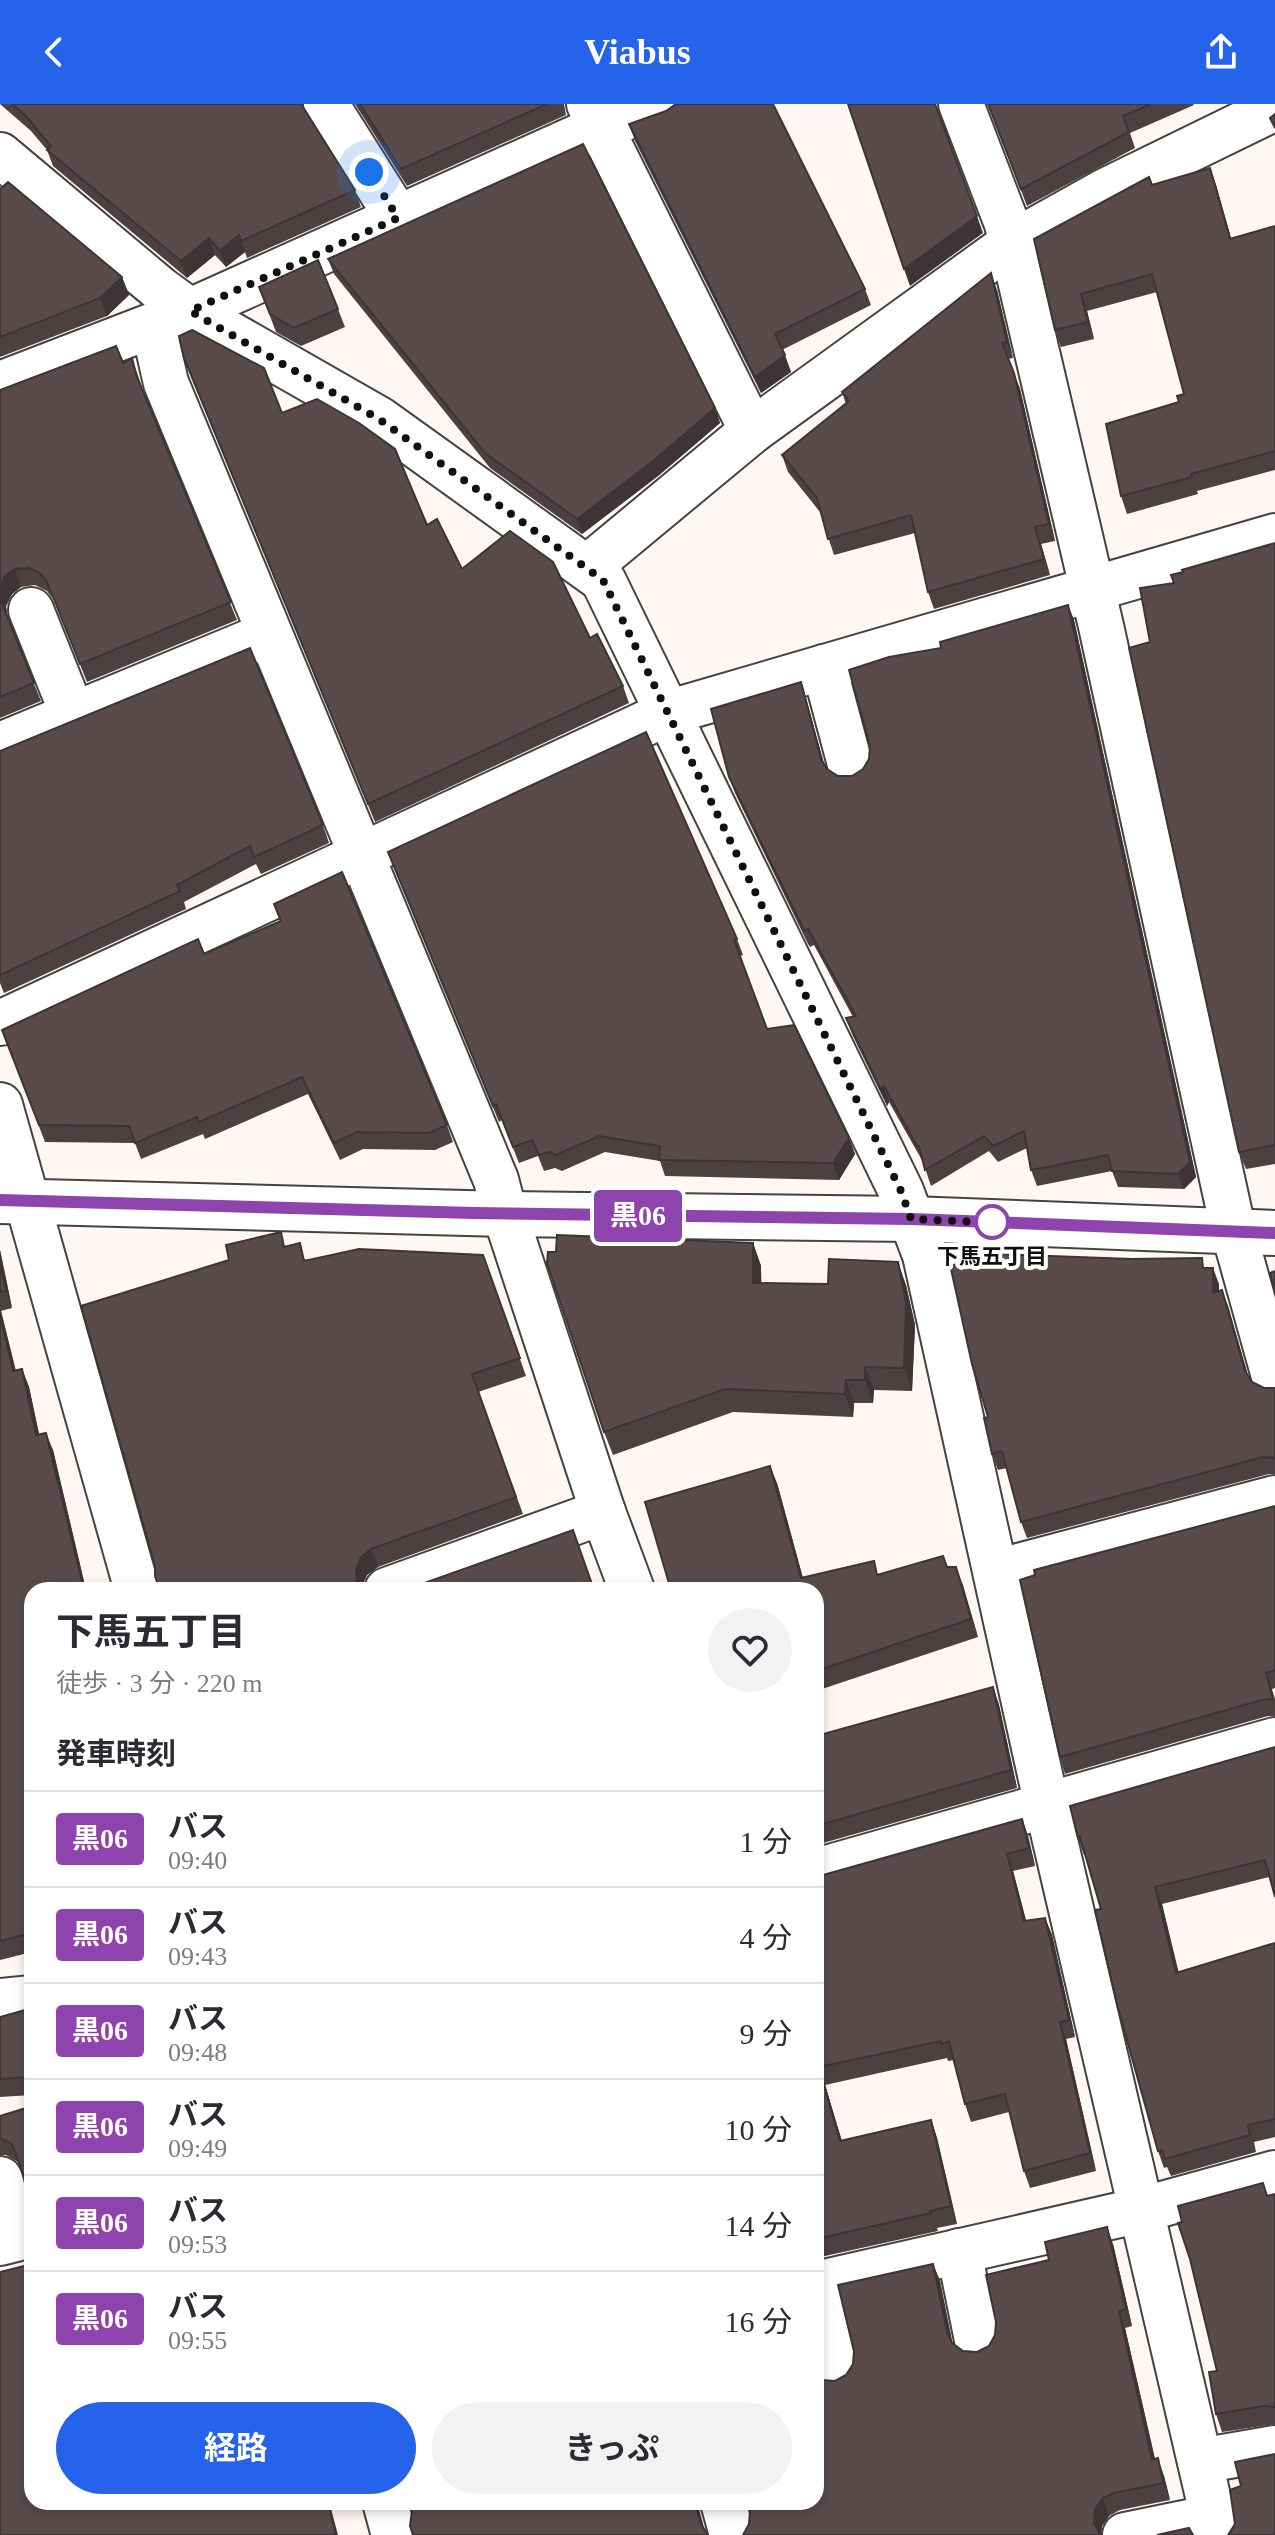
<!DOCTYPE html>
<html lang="ja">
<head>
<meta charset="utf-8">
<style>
	:root { --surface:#fff; --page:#f2f2f3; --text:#2b2b33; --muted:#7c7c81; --line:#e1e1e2; --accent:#2563eb }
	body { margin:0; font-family:"Times New Roman","Noto Sans JP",serif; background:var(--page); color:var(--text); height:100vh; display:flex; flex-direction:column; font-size:30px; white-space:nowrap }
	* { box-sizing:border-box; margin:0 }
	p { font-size:26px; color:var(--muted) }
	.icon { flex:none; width:44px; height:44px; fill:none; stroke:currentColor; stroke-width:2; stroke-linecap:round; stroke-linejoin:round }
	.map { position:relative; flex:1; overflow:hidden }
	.drawer { position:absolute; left:24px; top:1478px; width:800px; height:928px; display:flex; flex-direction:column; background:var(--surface); border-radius:24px; box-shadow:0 4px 12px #0003 }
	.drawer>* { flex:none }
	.badge { padding:0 16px; border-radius:6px; font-size:28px; line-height:52px }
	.you { position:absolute; width:40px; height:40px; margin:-20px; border:6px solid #fff; border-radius:50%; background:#1a73e8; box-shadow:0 0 0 12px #1a73e833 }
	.map>.badge { position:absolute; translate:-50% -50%; box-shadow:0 0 0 4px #fff }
	h2 { padding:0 32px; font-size:30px; line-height:72px }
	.round { display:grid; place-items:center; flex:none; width:84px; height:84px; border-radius:42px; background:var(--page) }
	.summary { display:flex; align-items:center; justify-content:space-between; height:136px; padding:0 32px }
	h1 { font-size:38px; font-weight:700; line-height:60px }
	.cta { display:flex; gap:16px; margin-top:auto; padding:16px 32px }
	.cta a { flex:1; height:92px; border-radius:48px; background:var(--accent); color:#fff; font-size:32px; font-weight:700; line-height:92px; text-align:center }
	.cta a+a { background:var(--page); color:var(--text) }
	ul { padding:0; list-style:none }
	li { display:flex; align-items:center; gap:24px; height:96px; padding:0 32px; border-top:2px solid var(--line) }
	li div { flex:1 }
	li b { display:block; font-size:30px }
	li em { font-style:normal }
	li .badge { min-width:88px; font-weight:700; text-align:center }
	header { display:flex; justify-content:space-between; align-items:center; height:104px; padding:0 32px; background:var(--accent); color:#fff; font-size:36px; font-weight:700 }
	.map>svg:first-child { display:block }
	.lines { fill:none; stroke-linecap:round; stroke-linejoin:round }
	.minor-casing { stroke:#434343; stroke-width:48 }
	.minor { stroke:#fff; stroke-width:44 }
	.wall { fill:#4d4041 }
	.shaded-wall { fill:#3e3435 }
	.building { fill:#594b4c; stroke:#3e3435; stroke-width:2 }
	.line-casing { stroke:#fff; stroke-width:18 }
	.line { stroke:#8e44ad; stroke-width:12 }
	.walk { stroke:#101010; stroke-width:8; stroke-dasharray:0 14.4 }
	.stop-dot { fill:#fff; stroke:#8e44ad; stroke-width:4 }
	.labels { text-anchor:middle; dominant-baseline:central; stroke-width:8; stroke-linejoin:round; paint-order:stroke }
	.stop-label { font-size:22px; font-weight:bold; fill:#101010; stroke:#fff }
</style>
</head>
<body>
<header><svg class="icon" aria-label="back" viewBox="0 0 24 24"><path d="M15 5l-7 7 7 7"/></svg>Viabus<svg class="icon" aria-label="share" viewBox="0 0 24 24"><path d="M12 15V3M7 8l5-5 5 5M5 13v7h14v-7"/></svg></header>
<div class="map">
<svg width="1275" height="2431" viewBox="0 0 1275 2431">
	<rect width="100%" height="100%" fill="#fff7f3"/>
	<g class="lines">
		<g class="minor-casing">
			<g id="minor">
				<path d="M326,0L398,114"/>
				<path d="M589,0L752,327"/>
				<path d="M961,0L1007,120L1101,522L1234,1129L1275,1276"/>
				<path d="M0,51L160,185L190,207L379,315L603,476L901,1087L925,1151L1047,1702L1217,2431"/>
				<path d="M153,222L166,279L496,1076L505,1110L603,1408L632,1486"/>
				<path d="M0,280L190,207L600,23L664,0"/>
				<path d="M588,463L752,327L1012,139L1107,86L1275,4"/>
				<path d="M31,506L73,611"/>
				<path d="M824,563L851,664"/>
				<path d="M0,641L269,530"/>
				<path d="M0,919L670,608L1275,432"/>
				<path d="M0,1001L137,1486"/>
				<path d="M0,1097L505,1110L911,1115L1275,1129"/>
				<path d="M996,1468L1275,1394"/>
				<path d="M387,1486L603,1408"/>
				<path d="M816,1767L1275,1636"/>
				<path d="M0,1897L32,1894"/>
				<path d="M0,2075L16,2135L0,2139"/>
				<path d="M959,2147L978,2241"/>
				<path d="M816,2180L1141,2106L1275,2069"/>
				<path d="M816,2186L836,2270"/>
				<path d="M1200,2357L1275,2344"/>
				<path d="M385,2398L394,2431"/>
				<path d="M723,2398L732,2431"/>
				<path d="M1125,2431L1213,2413"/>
			</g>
		</g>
		<use href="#minor" class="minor"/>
	</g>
	<g class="wall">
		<path d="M0,0H302L355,86L361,103L247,154L245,148L226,163L215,151L187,174L53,62L47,46L31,27Z"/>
		<path d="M355,0H564L566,11L407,82Z"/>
		<path d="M988,0H1193L1194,1L1130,29L1135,44L1027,102Z"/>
		<path d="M666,7L865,185L871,201L782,246L791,268L761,289L635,37L629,20Z"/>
		<path d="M1210,64L1216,81L1231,134L1275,122V366L1197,387L1198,390L1127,410L1121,392L1184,290L1157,188L1087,207L1094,235L1061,243L1055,226L1152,81Z"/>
		<path d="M0,85L122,173L129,191L107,212L0,253Z"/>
		<path d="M328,155L715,304L720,319L658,372L582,430L490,364L334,170Z"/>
		<path d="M259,183L338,205L345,223L301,242L276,228Z"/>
		<path d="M997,186L1013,254L1008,255L1020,285L1055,437L1041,440L1050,471L934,505L928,488L915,429L834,451L820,408L788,368L782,351L846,300L842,288Z"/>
		<path d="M132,254L142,283L237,516L87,578L54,496L47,487L35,481L21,483L12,490L6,502L7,513L41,597L0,614V286L123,259Z"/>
		<path d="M184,254L282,309L427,421L462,465L590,534L623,582L629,599L375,718Z"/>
		<path d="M1275,439V1060L1246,1065L1239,1048L1150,538L1174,479L1183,468Z"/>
		<path d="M1068,501L1074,516L1196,1073L1184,1085L1118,1083L1112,1067L1037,1082L1031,1066L1027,1044L998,1058L989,1047L931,1082L923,1058L889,998L887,1002L852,930L846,914L853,913L814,841L810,843L808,840L735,689L729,673L801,578L806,594L824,660L827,665L838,672H852L863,665L941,544Z"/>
		<path d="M0,647L323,721L329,739L261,770L256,760L184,798L186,805L4,889L0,879Z"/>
		<path d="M388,748L737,835L743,851L740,852L767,925L849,1034L855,1050L839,1076L665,1072L660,1057L605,1048L562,1067L555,1064L544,1067L538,1052L519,1059L502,1016L499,1018Z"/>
		<path d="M274,800L447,1021L453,1038L435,1046L363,1045L340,1056L308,990L205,1035L203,1030L141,1055L135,1039L45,1038L2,926L204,850L280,817Z"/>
		<path d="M753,1139L761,1162V1179L906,1181L915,1221L912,1287L874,1286L873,1299H854L853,1313L733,1308L613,1351L604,1328Z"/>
		<path d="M286,1142L306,1156L483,1151L526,1272L478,1288L523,1410L378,1463L367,1471L362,1482L364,1486H160L155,1472Z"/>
		<path d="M0,1146L12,1204L1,1207L16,1267L22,1265L29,1283L39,1330L53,1346L86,1486H32V1848L0,1856Z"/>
		<path d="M1206,1164L1219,1180V1187L1228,1202L1248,1271L1252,1278L1264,1284H1275V1370H1269L1027,1434L1021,1418L1007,1364L998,1366L992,1350L988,1313Z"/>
		<path d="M777,1379L803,1474L879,1470L947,1463H956L978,1533L816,1587V1486H671Z"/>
		<path d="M1275,1402V1584L1272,1585L1275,1595V1612H1268L1065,1670L1060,1653Z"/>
		<path d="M993,1583L999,1601L1017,1684L816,1741V1632Z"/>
		<path d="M1275,1643L1269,1773L1162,1800L1178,1868L1275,1839V2033L1254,2038L1256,2048L1171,2072L1167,2063L1164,2064L1158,2047L1101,1805L1085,1750L1084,1751L1078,1734Z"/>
		<path d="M1022,1715L1028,1732L1035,1762L1013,1767L1026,1817L1045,1814L1052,1831L1075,1933L1066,1935L1096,2067L1030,2084L1024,2067L1009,2008L971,2018L965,2000L954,1956L948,1957L947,1954L825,1981L842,2037L931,2016L937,2034L957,2120L937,2124L938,2127L816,2154V1773Z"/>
		<path d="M32,1904V1991L0,1993V1913Z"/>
		<path d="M32,2002V2087L29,2088L18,2058L6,2051H0V2012Z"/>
		<path d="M1275,2090V2320L1222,2328L1216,2310L1217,2267L1268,2092Z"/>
		<path d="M1113,2140L1132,2222L1125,2224L1155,2355L1164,2372L1170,2396L1120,2406L1109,2412L1102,2422L1101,2431L744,2430L822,2276L835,2277L846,2271L933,2160L940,2177L952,2239L963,2247L977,2248L989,2242Z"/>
		<path d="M32,2398H358L331,2405Z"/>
	</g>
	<g class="shaded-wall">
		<path d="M1210,64L1216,81L1236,152L1230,135Z"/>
		<path d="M977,112L983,129L910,182L904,165Z"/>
		<path d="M239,131L245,148L226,163L220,147Z"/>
		<path d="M209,134L215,151L187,174L181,157Z"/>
		<path d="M991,169L997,186L1013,254L1007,238Z"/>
		<path d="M122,173L129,191L107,212L100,194Z"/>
		<path d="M1081,190L1087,207L1094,235L1088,218Z"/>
		<path d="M785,251L791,268L761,289L755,273Z"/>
		<path d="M1014,269L1020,285L1055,437L1049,420Z"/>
		<path d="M715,304L720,319L658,372L582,430L577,415Z"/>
		<path d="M1035,423L1041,440L1050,471L1044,455Z"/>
		<path d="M15,465L21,483L12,490L6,502L8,515L1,497L0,484L5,472Z"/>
		<path d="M1068,501L1074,516L1196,1073L1184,1085L1178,1070Z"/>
		<path d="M801,578L806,594L827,671L821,655Z"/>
		<path d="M884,982L889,998L887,1002L881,986Z"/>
		<path d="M849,1034L855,1050L839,1076L833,1059Z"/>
		<path d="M753,1139L761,1162L762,1202L753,1179Z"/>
		<path d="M0,1146L12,1204L6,1187L0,1159Z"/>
		<path d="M898,1158L906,1181L915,1221L912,1287L904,1264Z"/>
		<path d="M1213,1164L1219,1180V1205L1213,1189Z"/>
		<path d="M1222,1186L1228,1202L1251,1283L1245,1267Z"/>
		<path d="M0,1203L20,1285L13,1267L0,1211Z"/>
		<path d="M865,1263L874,1286L873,1299L865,1276Z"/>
		<path d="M22,1265L29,1283L43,1349L36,1331Z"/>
		<path d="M846,1276L854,1299L853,1313L845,1290Z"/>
		<path d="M46,1329L53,1346L86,1486H84Z"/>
		<path d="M770,1362L777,1379L806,1486L801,1474Z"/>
		<path d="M371,1445L378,1463L367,1471L362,1482L363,1486L357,1478L356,1465L361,1453Z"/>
		<path d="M956,1463L963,1481L978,1533L971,1515Z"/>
		<path d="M993,1583L999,1601L1017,1684L1011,1666Z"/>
		<path d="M1022,1715L1028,1732L1035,1762L1029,1744Z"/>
		<path d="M1007,1750L1013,1767L1031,1835L1024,1817Z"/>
		<path d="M1155,1783L1162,1800L1183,1886L1176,1869Z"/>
		<path d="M1045,1814L1052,1831L1075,1933L1069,1916Z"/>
		<path d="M1060,1918L1066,1935L1096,2067L1090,2049Z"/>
		<path d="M819,1963L825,1981L847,2055L840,2037Z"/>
		<path d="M931,2016L937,2034L957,2120L951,2102Z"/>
		<path d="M1107,2123L1113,2140L1132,2222L1126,2205Z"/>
		<path d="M933,2160L940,2177L954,2246L947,2228Z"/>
		<path d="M1119,2207L1125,2224L1159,2373L1152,2356Z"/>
		<path d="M1158,2354L1164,2372L1170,2396L1163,2379Z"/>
		<path d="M1103,2394L1109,2412L1102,2422L1101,2431L1094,2419L1095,2405Z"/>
		<path d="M328,2398H329L331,2405L338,2431H336Z"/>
		<path d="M695,2398H699V2405L706,2431L701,2420Z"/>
	</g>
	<g class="building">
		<path d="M12,0H301L355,86L241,137L239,131L220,147L209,134L181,157L47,46L51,42L25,11Z"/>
		<path d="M360,0H547L401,65Z"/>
		<path d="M676,0H773L865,185L775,230L785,251L755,273L629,20L666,7Z"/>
		<path d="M848,0H935L977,112L904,165Z"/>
		<path d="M988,0H1151L1123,12L1129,28L1021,85Z"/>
		<path d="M1275,10V24L1270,14Z"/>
		<path d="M583,40L715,304L653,357L577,415L485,349L328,155Z"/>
		<path d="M1210,64L1230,135L1275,122V347L1191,370L1192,373L1121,392L1106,320L1179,298L1177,292L1184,290L1152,170L1081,190L1088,218L1055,226L1034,135L1149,73L1152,81Z"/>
		<path d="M8,78L122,173L100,194L0,233V85Z"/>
		<path d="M318,156L338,205L294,224L270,210L259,183Z"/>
		<path d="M991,169L1007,238L1002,239L1014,269L1049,420L1035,423L1044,455L928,488L911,411L828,435L817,394L782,351L849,297L842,288Z"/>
		<path d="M192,226L264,264L282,309L317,295L359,319L395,345L427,421L437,415L462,465L510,427L553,458L590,534L597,530L623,582L368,700L184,254L179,232Z"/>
		<path d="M116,242L123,259L132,254L136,271L231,498L80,560L47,478L40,469L29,464L15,465L5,472L0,484V286Z"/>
		<path d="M1275,439V1041L1239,1048L1129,544L1150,538L1140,484L1174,479L1171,471L1183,468L1182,466Z"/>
		<path d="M0,484L1,497L34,579L0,593Z"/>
		<path d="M1068,501L1190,1058L1178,1070L1112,1067L1108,1051L1031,1066L1024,1027L993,1042L984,1032L925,1066L919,1042H917L884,982L881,986L846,914L856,912L808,825L804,827L803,824L729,673L711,605L801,578L821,655L827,665L838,672H852L863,665L869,655L870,642L849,566L889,553L941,544L940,538Z"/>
		<path d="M250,544L323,721L254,753L250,742L177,781L180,787L0,871V647Z"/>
		<path d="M646,628L737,835L734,836L767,925L794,921L849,1034L833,1059L659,1056L660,1042L599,1032L556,1051L550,1048L539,1051L532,1036L513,1043L496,1000L493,1002L388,748Z"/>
		<path d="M342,768L447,1021L429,1029L357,1028L334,1039L302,973L199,1018L197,1013L135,1039L129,1022L39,1021L2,926L198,835L204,850L281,817L274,800Z"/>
		<path d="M281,1128L284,1143L300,1139L304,1157L359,1145L483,1151L520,1254L472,1270L516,1393L371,1445L361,1453L356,1465L357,1478L364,1486H163L162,1482L159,1484L155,1472V1462L81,1202L229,1156L226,1141Z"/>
		<path d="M557,1131L753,1139V1179L828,1180L829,1155L898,1158L906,1198L904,1264L865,1263V1276H846L845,1290L725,1285L604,1328L547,1159L548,1148H556Z"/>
		<path d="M964,1149L1132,1155L1202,1154L1203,1164H1213V1189L1222,1186L1245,1267L1252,1278L1264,1284H1275V1354L1263,1353L1021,1418L1002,1347L992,1350L984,1314L988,1313L972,1260L951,1165Z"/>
		<path d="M0,1159L6,1187L0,1188Z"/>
		<path d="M1275,1167V1188L1270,1169Z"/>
		<path d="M0,1211L13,1267L22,1265L36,1331L46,1329L84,1486H32V1826L30,1827L31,1829L0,1837Z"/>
		<path d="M770,1362L801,1474L874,1457L877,1471L943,1452L947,1463H956L971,1515L816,1567V1486H671L645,1398Z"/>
		<path d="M1275,1402V1566L1266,1569L1273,1595L1262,1596L1060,1653L1020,1476L1035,1471L1034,1466Z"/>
		<path d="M573,1426L594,1486H405Z"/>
		<path d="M993,1583L1011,1666L816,1722V1632Z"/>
		<path d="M1275,1643V1793L1265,1756L1155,1783L1176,1869L1275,1839V2015L1248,2021L1250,2031L1165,2055L1162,2046L1158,2047L1118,1904L1095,1806L1101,1805L1080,1733L1078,1734L1070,1702Z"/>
		<path d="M1022,1715L1029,1744L1007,1750L1024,1817L1045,1814L1069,1916L1060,1918L1090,2049L1024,2067L1005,1990L965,2000L949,1938L941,1940V1937L819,1963L840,2037L931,2016L951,2102L930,2107L931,2109L816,2135V1773Z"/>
		<path d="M32,1904V1973L0,1975V1913Z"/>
		<path d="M32,2002V2068L23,2070L12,2040L0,2034V2012Z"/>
		<path d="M1263,2079L1267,2092L1275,2090V2303L1264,2302L1216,2310L1209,2268L1217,2267L1190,2155L1178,2119L1182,2118L1178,2102Z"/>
		<path d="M1107,2123L1126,2205L1119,2207L1152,2356L1158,2354L1163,2379L1114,2389L1103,2394L1095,2405L1094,2419L1101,2431H743L749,2420L750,2407L747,2398H816V2272L822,2276L835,2277L846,2271L853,2260L854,2247L838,2181L933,2160L947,2228L952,2239L963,2247L977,2248L989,2242L995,2231L996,2218L986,2171L1049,2156L1045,2138Z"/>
		<path d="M32,2160V2398H328L336,2431H0V2168Z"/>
		<path d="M1275,2350V2431H1228L1235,2420L1230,2386L1241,2382L1235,2358Z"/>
		<path d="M409,2398H695L701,2420L708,2431H413L410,2422L412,2407Z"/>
		<path d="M1189,2424L1193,2431H1157Z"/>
	</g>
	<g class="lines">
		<g class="line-casing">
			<path id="line" d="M0,1096L474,1109L911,1115L1275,1129"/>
		</g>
		<use href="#line" class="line"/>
		<path class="walk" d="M369,68L398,114L190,207L379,315L603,476L901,1087L911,1115L999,1119L992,1118"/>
	</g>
	<circle class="stop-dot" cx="992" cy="1118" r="16"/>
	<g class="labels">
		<g class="stop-label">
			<text x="992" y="1152">下馬五丁目</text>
		</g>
	</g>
</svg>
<div class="you" style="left:369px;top:68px"></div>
<b class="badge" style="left:638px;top:1112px;background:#8e44ad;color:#fff">黒06</b>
<section class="drawer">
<div class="summary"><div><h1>下馬五丁目</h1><p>徒歩 · 3 分 · 220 m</p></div><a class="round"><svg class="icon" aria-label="heart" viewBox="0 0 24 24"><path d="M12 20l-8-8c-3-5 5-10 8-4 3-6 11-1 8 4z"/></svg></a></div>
<h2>発車時刻</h2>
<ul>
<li><span class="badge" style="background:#8e44ad;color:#fff">黒06</span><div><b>バス</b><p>09:40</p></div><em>1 分</em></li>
<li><span class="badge" style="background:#8e44ad;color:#fff">黒06</span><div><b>バス</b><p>09:43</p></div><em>4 分</em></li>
<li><span class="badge" style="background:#8e44ad;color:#fff">黒06</span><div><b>バス</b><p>09:48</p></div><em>9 分</em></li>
<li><span class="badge" style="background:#8e44ad;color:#fff">黒06</span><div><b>バス</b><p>09:49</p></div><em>10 分</em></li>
<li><span class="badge" style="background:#8e44ad;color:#fff">黒06</span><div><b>バス</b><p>09:53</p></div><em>14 分</em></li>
<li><span class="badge" style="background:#8e44ad;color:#fff">黒06</span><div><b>バス</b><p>09:55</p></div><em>16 分</em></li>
</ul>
<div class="cta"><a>経路</a><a>きっぷ</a></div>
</section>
</div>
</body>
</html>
